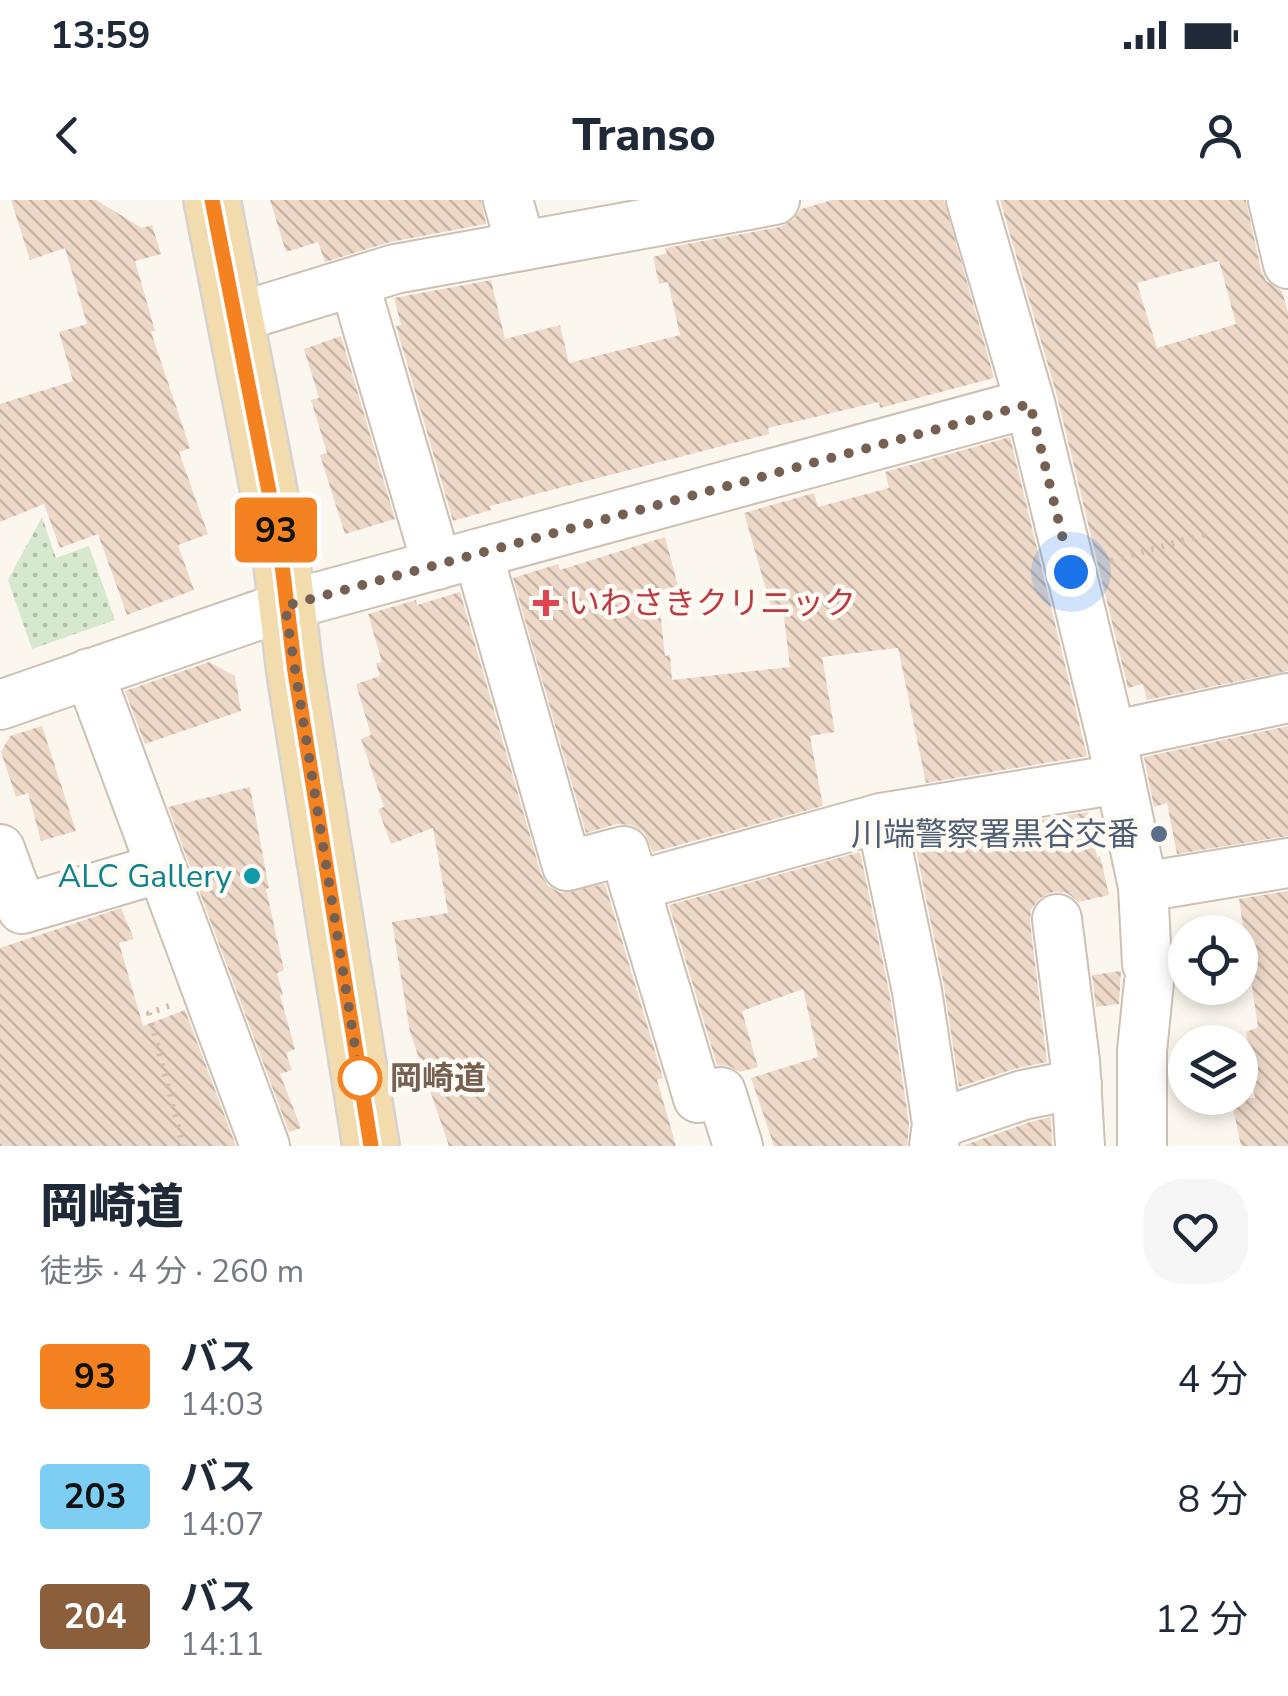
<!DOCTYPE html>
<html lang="ja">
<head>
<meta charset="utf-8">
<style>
	:root { --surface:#fff; --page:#f6f6f7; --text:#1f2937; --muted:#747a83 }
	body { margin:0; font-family:"Nunito Sans","Noto Sans JP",sans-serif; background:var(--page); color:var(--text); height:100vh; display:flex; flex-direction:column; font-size:38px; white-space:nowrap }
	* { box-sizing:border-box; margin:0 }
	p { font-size:32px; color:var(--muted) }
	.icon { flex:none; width:55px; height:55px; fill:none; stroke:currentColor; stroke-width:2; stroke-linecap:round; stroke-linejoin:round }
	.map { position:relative; height:946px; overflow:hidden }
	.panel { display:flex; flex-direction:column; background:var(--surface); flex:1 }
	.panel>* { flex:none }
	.badge { padding:0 20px; border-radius:8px; font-size:35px; line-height:65px }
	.tools { position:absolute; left:1168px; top:715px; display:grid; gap:20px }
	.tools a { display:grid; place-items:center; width:90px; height:90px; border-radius:50%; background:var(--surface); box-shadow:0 5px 15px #0003; font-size:50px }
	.you { position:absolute; width:50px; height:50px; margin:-25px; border:8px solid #fff; border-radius:50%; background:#1a73e8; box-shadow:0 0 0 15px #1a73e833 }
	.map>.badge { position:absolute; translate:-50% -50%; box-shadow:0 0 0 5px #fff }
	.round { display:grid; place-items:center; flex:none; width:105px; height:105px; border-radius:40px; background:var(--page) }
	.head { display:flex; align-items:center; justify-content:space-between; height:170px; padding:0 40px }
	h1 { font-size:48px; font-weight:800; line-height:75px }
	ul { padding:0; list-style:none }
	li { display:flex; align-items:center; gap:30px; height:120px; padding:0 40px }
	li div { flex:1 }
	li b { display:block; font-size:38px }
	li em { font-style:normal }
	li .badge { min-width:110px; font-weight:700; text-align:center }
	.status { display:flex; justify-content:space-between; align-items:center; height:70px; padding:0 50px; background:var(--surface); direction:ltr }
	.status svg { height:28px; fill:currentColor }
	header { display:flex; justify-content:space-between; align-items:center; height:130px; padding:0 40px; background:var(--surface); font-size:45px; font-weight:800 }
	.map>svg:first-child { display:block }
	.park { fill:url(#park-dots) }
	.building { fill:url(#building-back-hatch); fill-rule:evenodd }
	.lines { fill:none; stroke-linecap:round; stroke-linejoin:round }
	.minor-casing { stroke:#cdc0b4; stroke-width:52 }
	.major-casing { stroke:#d8d2cf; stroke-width:60 }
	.path { stroke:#d4bcaa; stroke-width:6; stroke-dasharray:2.5 8; stroke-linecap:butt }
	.minor { stroke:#fff; stroke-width:48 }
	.major { stroke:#f2dcae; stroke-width:55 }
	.line-casing { stroke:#fff; stroke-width:22 }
	.line { stroke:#f58220; stroke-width:15 }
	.walk { stroke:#756052; stroke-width:10; stroke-dasharray:0 18 }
	.health-dot { fill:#e0444e; stroke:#fefaf4; stroke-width:4 }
	.service-dot { fill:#5c6f8a; stroke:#fefaf4; stroke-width:4 }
	.culture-dot { fill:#0f9aa8; stroke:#fefaf4; stroke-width:4 }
	.stop-dot { fill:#fff; stroke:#f58220; stroke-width:5 }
	.labels { text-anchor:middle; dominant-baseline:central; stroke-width:9; stroke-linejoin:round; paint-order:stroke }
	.health-label { font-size:32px; fill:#be3a42; stroke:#fefaf4; text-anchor:start }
	.service-label { font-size:32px; fill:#4e5e75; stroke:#fefaf4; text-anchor:end }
	.culture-label { font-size:32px; fill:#0d838f; stroke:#fefaf4; text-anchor:end }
	.stop-label { font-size:32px; font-weight:bold; fill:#756052; stroke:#fefaf4; text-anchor:start }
</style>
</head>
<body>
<div class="status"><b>13:59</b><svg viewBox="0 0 49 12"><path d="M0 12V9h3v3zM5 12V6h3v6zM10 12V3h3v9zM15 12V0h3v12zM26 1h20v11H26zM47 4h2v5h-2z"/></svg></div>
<header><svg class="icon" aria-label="back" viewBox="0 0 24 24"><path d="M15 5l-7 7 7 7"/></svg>Transo<svg class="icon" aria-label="person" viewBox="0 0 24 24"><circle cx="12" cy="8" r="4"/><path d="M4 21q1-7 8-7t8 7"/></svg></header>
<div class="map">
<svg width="1288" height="946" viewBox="0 0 1288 946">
	<defs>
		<pattern id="park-dots" width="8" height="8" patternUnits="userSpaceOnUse" patternTransform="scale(2.5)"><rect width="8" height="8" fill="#d6e8cd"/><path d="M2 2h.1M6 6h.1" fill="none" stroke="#b2bfa9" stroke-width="1.8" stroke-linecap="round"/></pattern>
		<pattern id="building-back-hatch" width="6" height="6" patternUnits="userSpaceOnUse" patternTransform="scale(2.5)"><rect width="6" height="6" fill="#eed9c8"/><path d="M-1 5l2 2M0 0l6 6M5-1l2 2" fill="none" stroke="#c5b3a5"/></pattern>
	</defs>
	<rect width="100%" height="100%" fill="#fbf7ee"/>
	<path class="park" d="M42,317L56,358L89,346L115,420L32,449L8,380Z"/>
	<g class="building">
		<path d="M11,0H96L142,28L152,25L161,54L135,61L155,131L151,132L190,248L179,252L208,334L178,345L194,390L127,415L98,334L60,348L44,304L0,322V204L73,181L59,132L87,124L65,48L30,60Z"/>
		<path d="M270,0H481L486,24L390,42L325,62L318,42L286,52Z"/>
		<path d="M832,0H944L994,178L880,208L879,202L768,228L769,234L490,306L491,310L453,321L396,126L401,125L394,98L491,80L505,139L560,125L569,163L680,135L668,82L659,84L653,57L667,53L665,48L780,27L793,20L801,9Z"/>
		<path d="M1000,0H1246L1261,70L1266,81L1282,91L1288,112V471L1147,500L1143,484L1128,488L1057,196ZM1219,61L1236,124L1157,148L1137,83Z"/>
		<path d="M341,136L395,319L345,334L320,255L327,253L311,200L319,198L304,149Z"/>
		<path d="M1010,237L1087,556L926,583L898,448L822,457L835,532L810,536L823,606L653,652L644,632L632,625L617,624L586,633L513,378L558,364L560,370L665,337L678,386L658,391L665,456L670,455L672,480L790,467L783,409L772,410L744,313L814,293L818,307L889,288L885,272Z"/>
		<path d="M460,392L541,674L548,686L561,693L605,684L663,878L657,880L676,946H449L410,832L392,722L448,713L433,628L391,644L378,609L384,607L361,539L371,535L356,484L380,476L376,463L382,462L368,414L416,400L417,405Z"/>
		<path d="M209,462L235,476L241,511L145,544L125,491Z"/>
		<path d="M42,526L76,631L41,641L28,593L16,597L1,552L10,536Z"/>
		<path d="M1288,526V636L1177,654L1167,603L1154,607L1144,557Z"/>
		<path d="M250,587L269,688L266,689L284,770L277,773L283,795H280L295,849L286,853L292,870L280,874L301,928L289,932L168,607Z"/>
		<path d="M1088,612L1097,657L1100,656L1109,695L1079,702L1067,693L1053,692L1040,698L1031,709L1030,722L1047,862L1014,869L959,887L944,786L914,640Z"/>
		<path d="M860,652L890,796L909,924L907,946H774L751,878L818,857L803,789L742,811L758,867L740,872L729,866L717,865L669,705Z"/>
		<path d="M1288,691V946H1241L1231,898H1255L1246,832L1258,827L1239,699Z"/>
		<path d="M121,708L134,739L119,743L143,826L185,810L236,946H0V748Z"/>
		<path d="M1121,771L1119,804L1096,807L1092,775Z"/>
		<path d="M1051,917L1052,946H962L1030,922Z"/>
	</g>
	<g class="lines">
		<g class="minor-casing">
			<g id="minor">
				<path d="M508,0L521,46"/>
				<path d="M971,0L1030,203L1111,536L1143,687L1147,764"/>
				<path d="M1273,0L1288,64"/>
				<path d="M354,82L437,365"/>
				<path d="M236,118L395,69L775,0"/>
				<path d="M478,354L567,666L624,651L698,898L721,892L738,946"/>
				<path d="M89,473L265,946"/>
				<path d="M0,505L285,406L1030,203"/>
				<path d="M1111,536L1288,498"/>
				<path d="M0,649L22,709L161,668"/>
				<path d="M635,686L881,618"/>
				<path d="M1143,687L1288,663"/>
				<path d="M1057,719L1075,861L1080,946"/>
				<path d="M937,924L1023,895L1077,884"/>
				<path d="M934,946L937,924L917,791L881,618L1119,579"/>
				<path d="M1142,946V851L1149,782"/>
			</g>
		</g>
		<g class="major-casing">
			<path id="major" d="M212,0L280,348L295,472L371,946"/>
		</g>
		<g class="path">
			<path d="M1111,361L1209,333"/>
			<path d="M169,806L149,813L183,946"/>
		</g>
		<use href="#minor" class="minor"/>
		<use href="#major" class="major"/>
	</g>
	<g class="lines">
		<g class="line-casing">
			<path id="line" d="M212,0L280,348L295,472L371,946"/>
		</g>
		<use href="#line" class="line"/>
		<path class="walk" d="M360,878L285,406L1030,204L1071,372"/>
	</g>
	<path class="health-dot" d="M541 388h10v10h10v10h-10v10h-10v-10h-10v-10h10z"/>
	<circle class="service-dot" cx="1159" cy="634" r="10"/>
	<circle class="culture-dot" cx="252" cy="676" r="10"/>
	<circle class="stop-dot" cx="360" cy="878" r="20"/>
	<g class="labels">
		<g class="health-label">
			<text x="568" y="403">いわさきクリニック</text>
		</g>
		<g class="service-label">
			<text x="1139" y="634">川端警察署黒谷交番</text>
		</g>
		<g class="culture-label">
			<text x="232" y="676">ALC Gallery</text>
		</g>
		<g class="stop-label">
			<text x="390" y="878">岡崎道</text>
		</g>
	</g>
</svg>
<div class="tools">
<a><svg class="icon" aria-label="locate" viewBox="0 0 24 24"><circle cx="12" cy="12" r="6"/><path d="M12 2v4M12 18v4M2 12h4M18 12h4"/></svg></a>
<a><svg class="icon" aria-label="layers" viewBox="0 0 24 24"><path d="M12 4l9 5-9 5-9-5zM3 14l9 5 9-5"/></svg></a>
</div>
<div class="you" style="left:1071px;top:372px"></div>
<b class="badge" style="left:276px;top:330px;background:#f58220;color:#111">93</b>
</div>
<section class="panel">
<div class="head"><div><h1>岡崎道</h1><p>徒歩 · 4 分 · 260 m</p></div><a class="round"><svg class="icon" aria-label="heart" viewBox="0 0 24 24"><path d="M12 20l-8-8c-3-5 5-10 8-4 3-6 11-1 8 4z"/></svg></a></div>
<ul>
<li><span class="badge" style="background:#f58220;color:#111">93</span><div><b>バス</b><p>14:03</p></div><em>4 分</em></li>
<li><span class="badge" style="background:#7ecef4;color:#111">203</span><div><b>バス</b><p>14:07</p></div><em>8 分</em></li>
<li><span class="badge" style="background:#8b5e3c;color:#fff">204</span><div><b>バス</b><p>14:11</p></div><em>12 分</em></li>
</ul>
</section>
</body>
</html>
